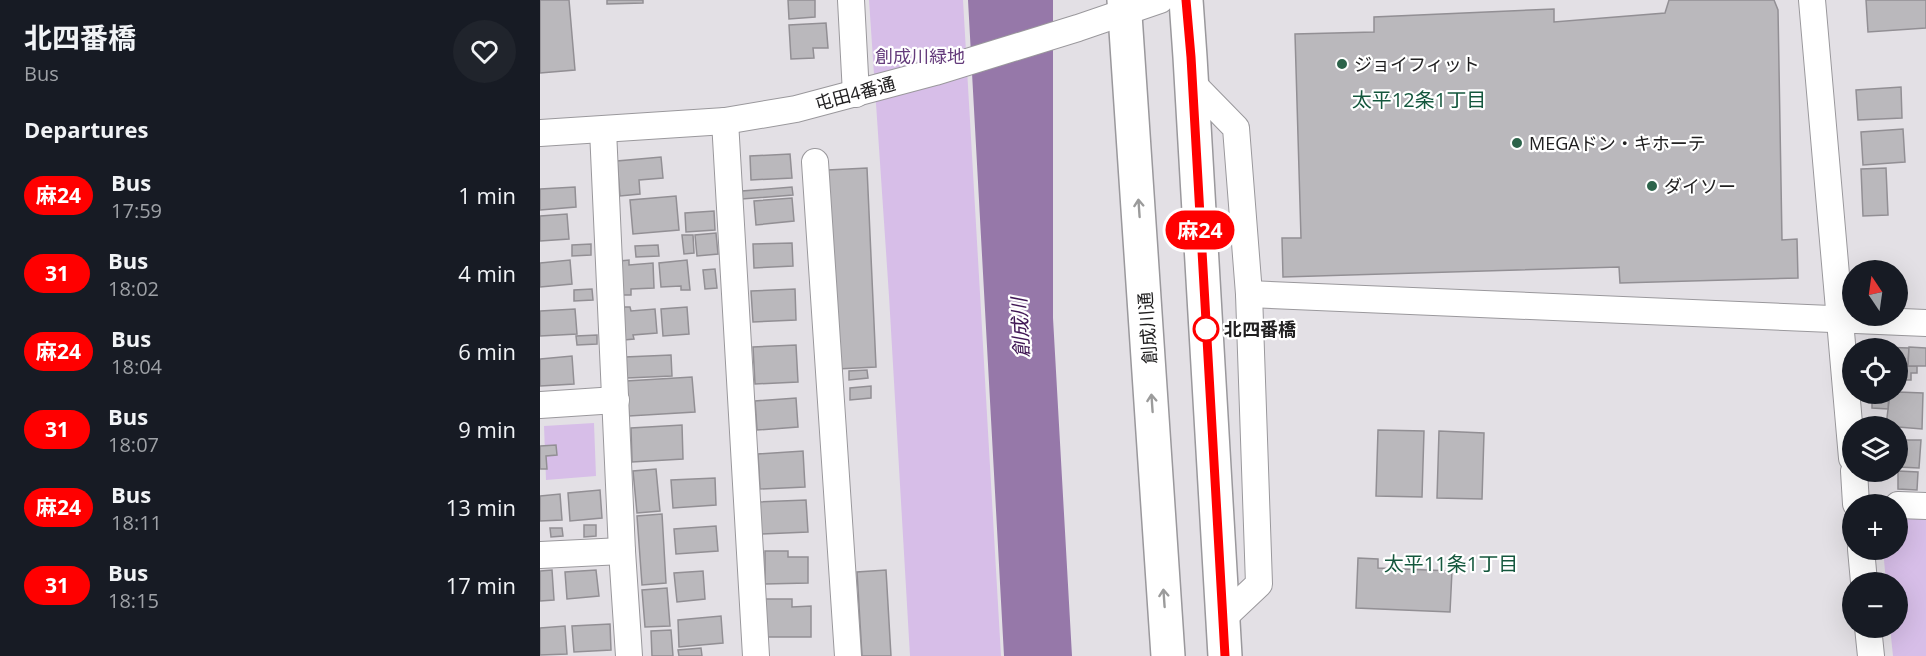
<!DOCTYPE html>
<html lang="en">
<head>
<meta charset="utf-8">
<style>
	:root { --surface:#171b24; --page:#20242c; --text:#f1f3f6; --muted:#9ea1a6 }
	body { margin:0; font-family:"Open Sans","Noto Sans JP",sans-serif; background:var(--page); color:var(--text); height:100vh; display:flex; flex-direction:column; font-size:22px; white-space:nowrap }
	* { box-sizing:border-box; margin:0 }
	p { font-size:20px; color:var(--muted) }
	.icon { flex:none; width:33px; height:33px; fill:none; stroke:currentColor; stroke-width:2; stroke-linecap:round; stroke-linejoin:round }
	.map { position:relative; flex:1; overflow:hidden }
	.side { display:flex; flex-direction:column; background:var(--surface); width:540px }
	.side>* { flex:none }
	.badge { padding:0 12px; border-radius:20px; font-size:21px; line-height:39px }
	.needle { width:39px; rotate:347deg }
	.tools { position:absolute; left:1302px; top:260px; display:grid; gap:12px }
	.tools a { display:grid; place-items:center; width:66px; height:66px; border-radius:50%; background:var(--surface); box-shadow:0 6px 24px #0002; font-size:30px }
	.map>.badge { position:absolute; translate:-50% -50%; box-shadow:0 0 0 3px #fff }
	h2 { padding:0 24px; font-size:22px; line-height:54px }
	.round { display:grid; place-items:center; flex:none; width:63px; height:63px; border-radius:32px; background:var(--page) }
	.head { display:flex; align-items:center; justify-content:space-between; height:102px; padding:0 24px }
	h1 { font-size:28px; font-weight:700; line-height:45px }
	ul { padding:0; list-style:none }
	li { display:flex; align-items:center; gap:18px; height:78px; padding:0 24px }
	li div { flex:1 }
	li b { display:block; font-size:22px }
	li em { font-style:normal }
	li .badge { min-width:66px; font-weight:700; text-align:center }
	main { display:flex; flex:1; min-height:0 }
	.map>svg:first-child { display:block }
	.green { fill:#d7bee8 }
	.water { fill:#9678a9 }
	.building { fill:#bab8bc; stroke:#928f94; stroke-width:1.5 }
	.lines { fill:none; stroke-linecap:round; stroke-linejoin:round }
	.minor-casing { stroke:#9a989c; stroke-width:28 }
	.highway-casing { stroke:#9a989c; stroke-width:36 }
	.minor { stroke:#fff; stroke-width:26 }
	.highway { stroke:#fff; stroke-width:33 }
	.oneway { stroke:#9b9b9b }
	.line-casing { stroke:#fff; stroke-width:14 }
	.line { stroke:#f00; stroke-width:9 }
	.poi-dot { fill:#2c634a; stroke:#fff; stroke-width:2 }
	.stop-dot { fill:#fff; stroke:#f00; stroke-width:3 }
	.labels { text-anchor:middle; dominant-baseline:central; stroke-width:4.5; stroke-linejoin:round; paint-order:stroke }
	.park-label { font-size:18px; fill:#643b7b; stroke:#fff }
	.poi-label { font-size:18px; fill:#212021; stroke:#fff; text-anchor:start }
	.street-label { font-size:18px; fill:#212021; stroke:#fff }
	.stop-label { font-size:18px; font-weight:bold; fill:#212021; stroke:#fff; text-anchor:start }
	.neighbourhood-label { font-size:20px; fill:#14573d; stroke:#fff }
	.water-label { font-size:20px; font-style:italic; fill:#401755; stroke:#fff }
</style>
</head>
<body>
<main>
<section class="side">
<div class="head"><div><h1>北四番橋</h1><p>Bus</p></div><a class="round"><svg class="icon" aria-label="heart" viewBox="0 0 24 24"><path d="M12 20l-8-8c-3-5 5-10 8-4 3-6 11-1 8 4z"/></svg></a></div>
<h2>Departures</h2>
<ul>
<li><span class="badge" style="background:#f00;color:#fff">麻24</span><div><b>Bus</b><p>17:59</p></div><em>1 min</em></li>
<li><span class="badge" style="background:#f00;color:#fff">31</span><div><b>Bus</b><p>18:02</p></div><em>4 min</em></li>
<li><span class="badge" style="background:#f00;color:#fff">麻24</span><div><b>Bus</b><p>18:04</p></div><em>6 min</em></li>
<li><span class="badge" style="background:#f00;color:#fff">31</span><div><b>Bus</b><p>18:07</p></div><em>9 min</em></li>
<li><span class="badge" style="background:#f00;color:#fff">麻24</span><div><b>Bus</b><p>18:11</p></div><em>13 min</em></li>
<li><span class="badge" style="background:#f00;color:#fff">31</span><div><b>Bus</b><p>18:15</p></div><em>17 min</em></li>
</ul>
</section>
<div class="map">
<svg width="1386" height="656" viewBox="0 0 1386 656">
	<rect width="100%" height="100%" fill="#e3e0e5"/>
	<g class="green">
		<path d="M329,0H423L461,656H370L349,296Z"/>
		<path d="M54,423L56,476L6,480L4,426Z"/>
		<path d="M1358,517L1386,518V656H1353L1350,627H1358V582H1346L1343,549H1358Z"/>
	</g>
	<path class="water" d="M428,0H513V318L532,656H464Z"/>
	<g class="building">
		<path d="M0,0H29L35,70L0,73Z"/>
		<path d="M67,0H103V3L67,4Z"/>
		<path d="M248,0H275V17L249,19Z"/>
		<path d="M1129,0H1234L1238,10L1242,240L1257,239L1258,278L1080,283L1079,267L743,277L742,238H761L755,34L834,32V17L1014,9V22L1125,13Z"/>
		<path d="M1326,0H1386V28L1328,32Z"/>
		<path d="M286,23L288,48H273L274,58L251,59L249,25Z"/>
		<path d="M1361,87L1362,118L1318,120L1316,90Z"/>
		<path d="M1363,129L1365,162L1323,165L1321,132Z"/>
		<path d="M250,154L252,178L211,180L210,156Z"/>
		<path d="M121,157L123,178L99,180L100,194L80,196L77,161Z"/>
		<path d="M327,168L336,367L297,369L288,170Z"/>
		<path d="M1346,168L1348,215L1323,216L1321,169Z"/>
		<path d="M35,187L36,207L0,210V189Z"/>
		<path d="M252,187L253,195L202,199V191Z"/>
		<path d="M136,196L139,230L93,234L90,200Z"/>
		<path d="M252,198L254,221L216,225L214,201Z"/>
		<path d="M174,211L175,230L146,232L145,213Z"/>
		<path d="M27,214L29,239L0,241V216Z"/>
		<path d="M176,233L178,254L157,256L155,235Z"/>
		<path d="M142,235H153L154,253L144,254Z"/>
		<path d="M252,243L253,266L214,268L213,244Z"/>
		<path d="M51,244V255L32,256V245Z"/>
		<path d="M118,245L119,256L96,257L95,246Z"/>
		<path d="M30,260L32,284L0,287V263Z"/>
		<path d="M89,260V265L113,263L114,288L91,289V295H82L80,261Z"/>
		<path d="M147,260L150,290H141V286L121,287L119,263Z"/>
		<path d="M175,269L177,288L165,289L163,270Z"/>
		<path d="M52,289L53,300L34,301V290Z"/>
		<path d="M255,289L256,320L213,322L211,291Z"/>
		<path d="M81,307H90L91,311L115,309L117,333L93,335L94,339L84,340Z"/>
		<path d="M147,307L149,334L123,336L121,309Z"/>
		<path d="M35,309L37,334L0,336V311Z"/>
		<path d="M57,335V344L37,345L36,336Z"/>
		<path d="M256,345L258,382L215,384L213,347Z"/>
		<path d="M1338,347L1369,348L1368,366H1377V373H1371V380H1358V348Z"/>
		<path d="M1369,347L1386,348V366H1368Z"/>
		<path d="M131,355L132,376L87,378L85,357Z"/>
		<path d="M32,356L34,384L0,386V359Z"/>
		<path d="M327,370L328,378L309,380V371Z"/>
		<path d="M152,377L155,412L89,416L86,381Z"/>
		<path d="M331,386V398L310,400V388Z"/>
		<path d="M1358,392L1383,393L1382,429L1346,426L1350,393Z"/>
		<path d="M1332,393H1349L1348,409L1332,408Z"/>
		<path d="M256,398L258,427L217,430L215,401Z"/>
		<path d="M142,425L143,459L92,462L91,428Z"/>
		<path d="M838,430L884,431L882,497L836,496Z"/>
		<path d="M899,431L944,433L942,499L897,498Z"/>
		<path d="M1358,440H1381L1379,468L1358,467Z"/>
		<path d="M16,445L17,455L6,456L7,469H0V446Z"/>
		<path d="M263,451L265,487L220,489L218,454Z"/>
		<path d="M116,469L120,511L97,513L93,471Z"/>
		<path d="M1358,471L1378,472L1377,490L1358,489Z"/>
		<path d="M175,478L176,505L133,508L131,480Z"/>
		<path d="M60,490L62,518L30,521L28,493Z"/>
		<path d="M20,494L22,520L0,521V496Z"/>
		<path d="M266,500L268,532L221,534L219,502Z"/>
		<path d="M122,514L126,583L102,585L97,516Z"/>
		<path d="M44,525H56V536L44,537Z"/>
		<path d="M176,526L178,551L136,554L134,529Z"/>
		<path d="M10,528H22L23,536L11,537Z"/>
		<path d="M225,551H248V557H268V583L225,584Z"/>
		<path d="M818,558L838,559V568L912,571L910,612L816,608Z"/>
		<path d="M12,570L14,600L0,601V571Z"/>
		<path d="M56,570L59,596L27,599L25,572Z"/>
		<path d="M346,570L351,656H322L317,572Z"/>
		<path d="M163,571L165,599L137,602L134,573Z"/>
		<path d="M127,588L130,626L105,627L102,590Z"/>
		<path d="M223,599H252V607L271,606V637H223Z"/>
		<path d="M181,616L183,643L139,647L138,620Z"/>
		<path d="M70,624L71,650L34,652L32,626Z"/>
		<path d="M25,626L27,654L0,655V628Z"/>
		<path d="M131,630L133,656H112L111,631Z"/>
		<path d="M161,648L162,656H139L138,650Z"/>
	</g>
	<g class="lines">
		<g class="minor-casing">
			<g id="minor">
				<path d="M311,0L316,94"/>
				<path d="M1272,0L1312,458"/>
				<path d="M652,83L696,128L709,294L719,584L683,618"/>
				<path d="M185,121L216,656"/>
				<path d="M63,130L82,551L89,656"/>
				<path d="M0,133L185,121L256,109L395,72L538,28L620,0"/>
				<path d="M275,162L308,656"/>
				<path d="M709,294L1386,323"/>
				<path d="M0,405L76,400"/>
				<path d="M1314,471L1316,504"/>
				<path d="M1358,505L1386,506"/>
				<path d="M1321,549L1324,582"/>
				<path d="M0,555L82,551"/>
				<path d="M1328,627L1331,656"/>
			</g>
		</g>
		<g class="highway-casing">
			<g id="highway">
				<path d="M584,0L628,656"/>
				<path d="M646,0L650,57L685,656"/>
			</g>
		</g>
		<use href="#minor" class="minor"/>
		<use href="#highway" class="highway"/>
	</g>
	<defs><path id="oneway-shaft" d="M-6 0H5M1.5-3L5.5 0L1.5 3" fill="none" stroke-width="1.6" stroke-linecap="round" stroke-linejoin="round" transform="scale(1.5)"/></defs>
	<g class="oneway">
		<use href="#oneway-shaft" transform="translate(599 208) rotate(-94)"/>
		<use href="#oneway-shaft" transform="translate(612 403) rotate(-94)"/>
		<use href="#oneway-shaft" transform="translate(624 598) rotate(-94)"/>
	</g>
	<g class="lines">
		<g class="line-casing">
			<path id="line" d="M646,0L651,57L685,656"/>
		</g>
		<use href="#line" class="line"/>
	</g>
	<g class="poi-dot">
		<circle cx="802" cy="64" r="6"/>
		<circle cx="977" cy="143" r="6"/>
		<circle cx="1112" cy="186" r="6"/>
	</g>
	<circle class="stop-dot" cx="666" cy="329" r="12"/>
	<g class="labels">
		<g class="park-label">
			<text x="380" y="56">創成川緑地</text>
		</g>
		<g class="poi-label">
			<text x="814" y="64">ジョイフィット</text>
			<text x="989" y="143">MEGAドン・キホーテ</text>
			<text x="1124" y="186">ダイソー</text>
		</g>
		<g class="street-label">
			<text transform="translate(315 93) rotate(-15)">屯田4番通</text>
			<text transform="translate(607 328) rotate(-94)">創成川通</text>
		</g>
		<g class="stop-label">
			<text x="684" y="329">北四番橋</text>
		</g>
		<g class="neighbourhood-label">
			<text x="879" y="99">太平12条1丁目</text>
			<text x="911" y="563">太平11条1丁目</text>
		</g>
		<g class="water-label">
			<text transform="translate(480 328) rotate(-93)">創成川</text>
		</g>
	</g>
</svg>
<div class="tools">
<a><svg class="needle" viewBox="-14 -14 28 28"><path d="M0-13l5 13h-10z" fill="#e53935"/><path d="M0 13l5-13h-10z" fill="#9ea1a6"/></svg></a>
<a><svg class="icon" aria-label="locate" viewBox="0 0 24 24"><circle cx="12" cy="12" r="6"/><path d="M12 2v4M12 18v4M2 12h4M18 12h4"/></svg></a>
<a><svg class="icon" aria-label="layers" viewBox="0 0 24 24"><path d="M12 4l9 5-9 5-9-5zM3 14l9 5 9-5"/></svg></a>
<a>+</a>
<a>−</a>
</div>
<b class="badge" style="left:660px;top:230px;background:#f00;color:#fff">麻24</b>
</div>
</main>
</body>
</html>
